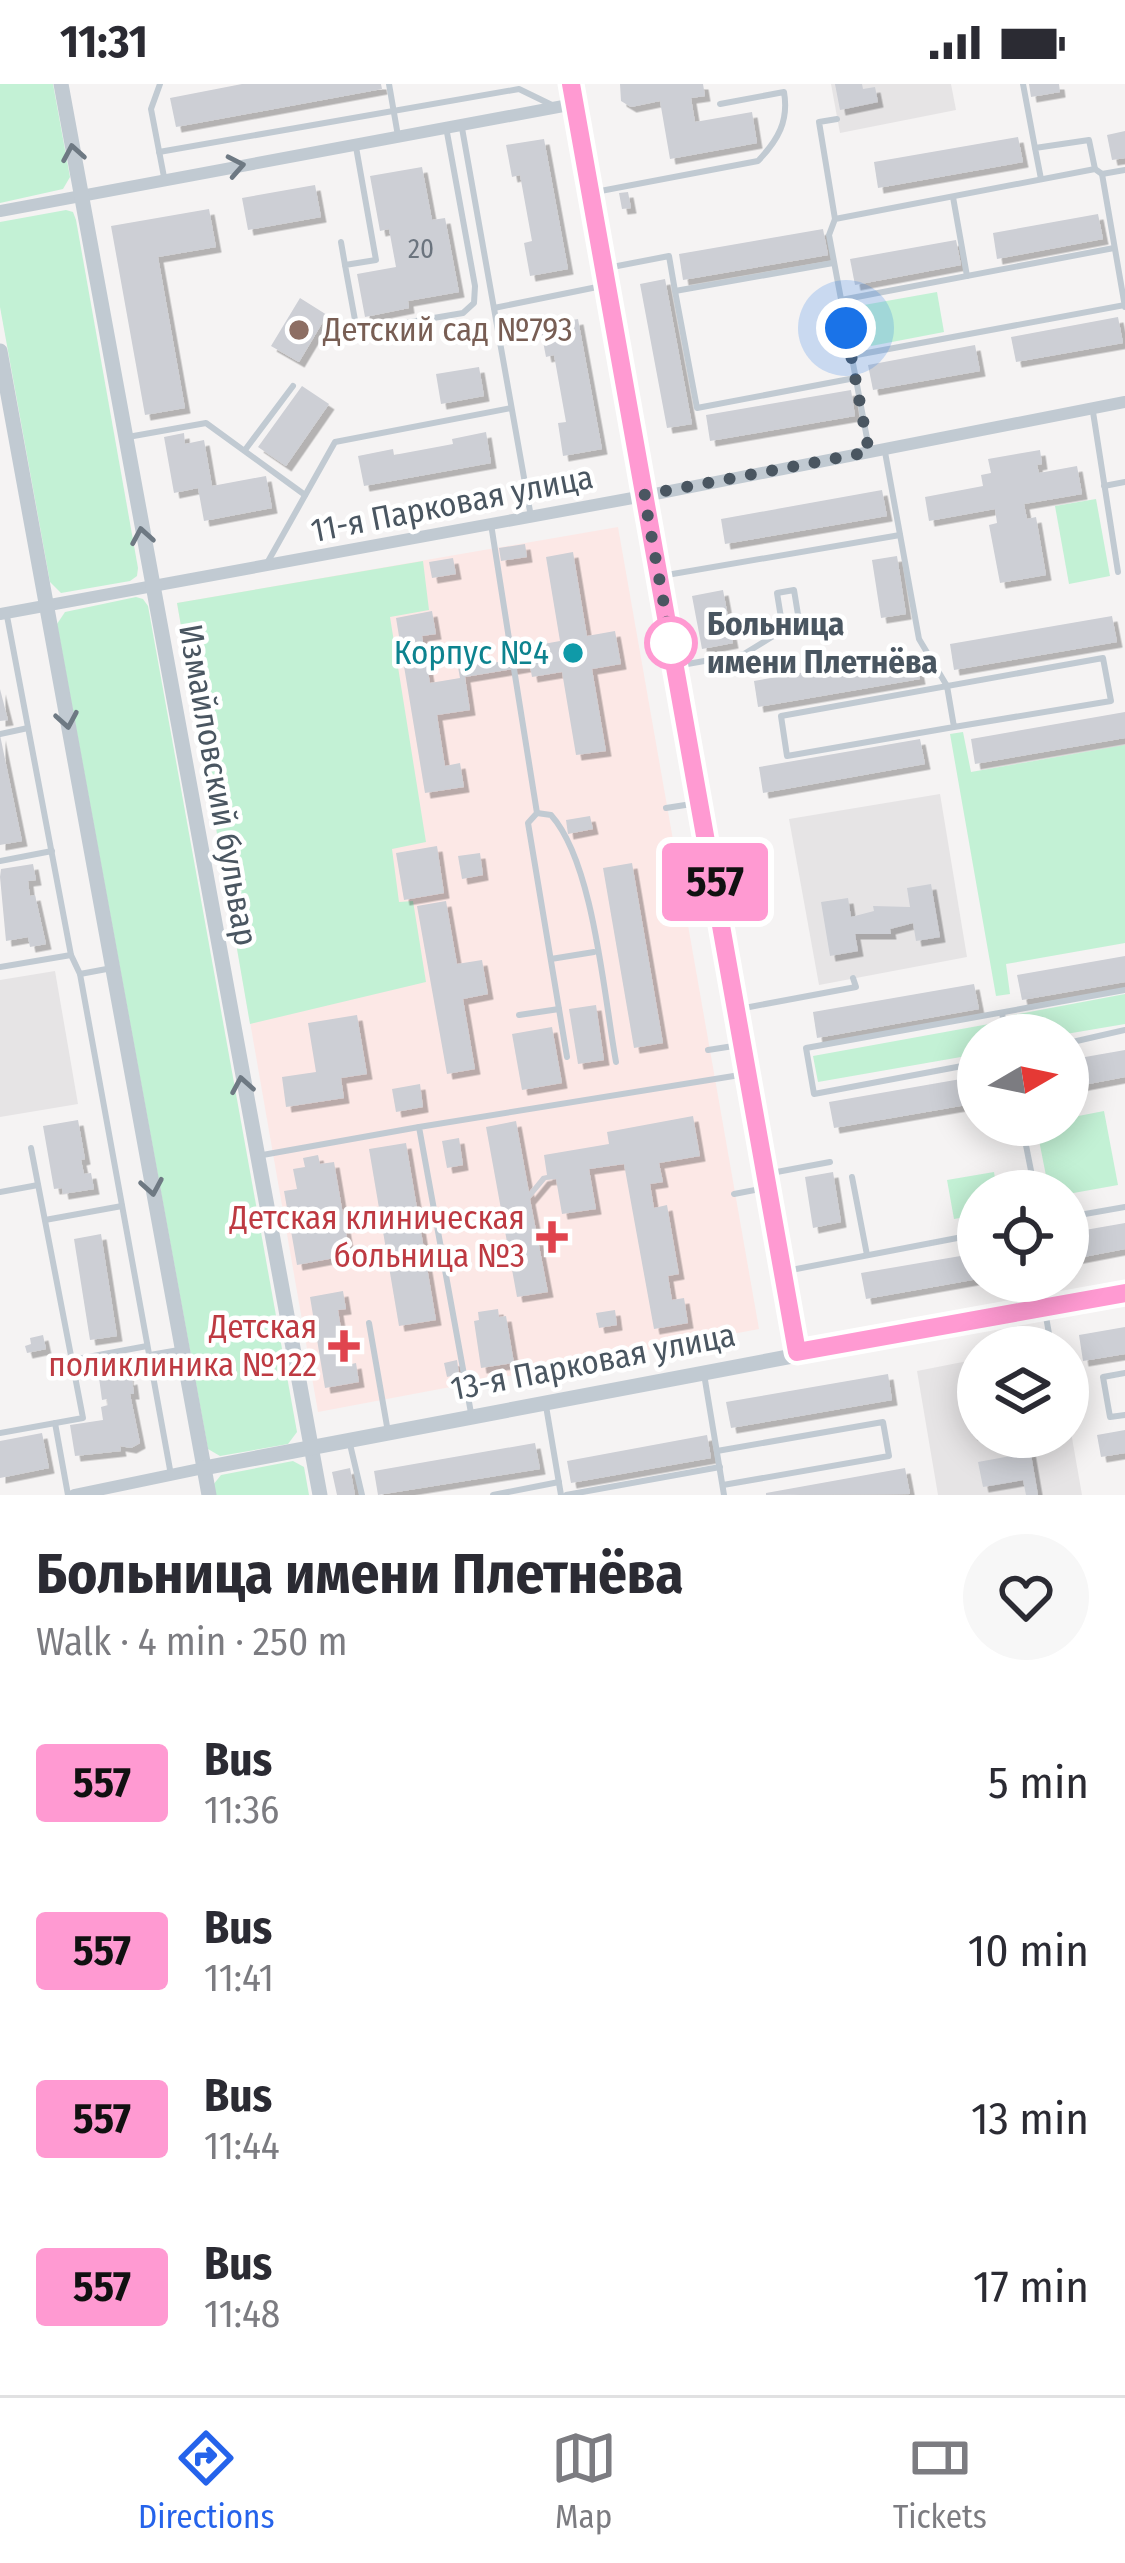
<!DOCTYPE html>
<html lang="en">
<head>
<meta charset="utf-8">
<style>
	:root { --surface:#fff; --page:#f7f7f7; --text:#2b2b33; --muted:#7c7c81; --line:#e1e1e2; --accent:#2563eb }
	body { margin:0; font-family:"Fira Sans Condensed",sans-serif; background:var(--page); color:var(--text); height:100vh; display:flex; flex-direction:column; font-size:45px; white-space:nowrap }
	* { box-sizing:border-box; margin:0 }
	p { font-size:39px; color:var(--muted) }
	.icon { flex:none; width:66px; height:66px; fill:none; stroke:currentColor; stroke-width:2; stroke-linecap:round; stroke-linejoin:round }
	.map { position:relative; height:1411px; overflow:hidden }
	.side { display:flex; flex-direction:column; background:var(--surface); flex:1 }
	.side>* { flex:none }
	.badge { padding:0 24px; border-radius:9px; font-size:42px; line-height:78px }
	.needle { width:78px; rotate:81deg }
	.buttons { position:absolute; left:957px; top:930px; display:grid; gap:24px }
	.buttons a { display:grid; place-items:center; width:132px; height:132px; border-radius:50%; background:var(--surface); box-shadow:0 6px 30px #0003; font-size:60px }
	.you { position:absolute; width:60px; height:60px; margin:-30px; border:9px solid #fff; border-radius:50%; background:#1a73e8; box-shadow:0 0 0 18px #1a73e833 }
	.map>.badge { position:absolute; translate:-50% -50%; box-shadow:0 0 0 6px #fff }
	.round { display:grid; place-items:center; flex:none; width:126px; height:126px; border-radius:63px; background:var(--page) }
	.head { display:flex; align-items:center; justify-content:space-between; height:204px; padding:0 36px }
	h1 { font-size:57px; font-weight:700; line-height:90px }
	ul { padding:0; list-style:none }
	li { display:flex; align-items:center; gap:36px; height:168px; padding:0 36px }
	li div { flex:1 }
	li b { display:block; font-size:45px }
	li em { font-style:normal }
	li .badge { min-width:132px; font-weight:700; text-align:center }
	.status { display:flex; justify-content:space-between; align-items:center; height:84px; padding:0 60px; background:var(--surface); direction:ltr }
	.status svg { height:33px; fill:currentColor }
	.dock { display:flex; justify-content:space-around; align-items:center; height:168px; border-top:3px solid var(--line); background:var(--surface); font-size:33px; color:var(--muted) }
	.dock a { display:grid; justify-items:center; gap:6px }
	.dock .on { color:var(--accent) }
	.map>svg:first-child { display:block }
	.education { fill:#e6e4e5 }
	.medical { fill:#fce8e6 }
	.green { fill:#c3f1d5 }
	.building { fill:#cdcfd5; filter:url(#shadow) }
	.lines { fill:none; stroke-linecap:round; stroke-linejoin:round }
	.service { stroke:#c1cad2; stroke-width:6 }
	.minor { stroke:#c1cad2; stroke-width:12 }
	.tertiary { stroke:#c1cad2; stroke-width:15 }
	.oneway { stroke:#6e7983 }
	.line-casing { stroke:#fff; stroke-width:27 }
	.line { stroke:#ff9ad2; stroke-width:18 }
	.walk { stroke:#4a5661; stroke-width:12; stroke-dasharray:0 21.6 }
	.education-dot { fill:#8d6e63; stroke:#fff; stroke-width:4.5 }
	.stop-dot { fill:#fff; stroke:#ff9ad2; stroke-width:6 }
	.culture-dot { fill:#0f9aa8; stroke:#fff; stroke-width:4.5 }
	.health-dot { fill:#e0444e; stroke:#fff; stroke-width:4.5 }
	.labels { text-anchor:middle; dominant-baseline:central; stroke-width:9; stroke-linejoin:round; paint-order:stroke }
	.number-label { font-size:27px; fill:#6b747e }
	.education-label { font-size:33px; fill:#785e54; stroke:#fff; text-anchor:start }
	.street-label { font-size:33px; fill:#4a5661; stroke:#fff }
	.stop-label { font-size:33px; font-weight:bold; fill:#4a5661; stroke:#fff; text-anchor:start }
	.culture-label { font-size:33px; fill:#0d838f; stroke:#fff; text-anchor:end }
	.health-label { font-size:33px; fill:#be3a42; stroke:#fff; text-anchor:end }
</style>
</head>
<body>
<div class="status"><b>11:31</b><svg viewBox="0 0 49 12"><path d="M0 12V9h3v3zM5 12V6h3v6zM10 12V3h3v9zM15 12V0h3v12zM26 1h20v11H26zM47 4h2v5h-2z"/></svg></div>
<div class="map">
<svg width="1125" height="1411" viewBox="0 0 1125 1411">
	<defs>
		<filter id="shadow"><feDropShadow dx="5.5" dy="5.5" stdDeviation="0" flood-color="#0004"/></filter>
	</defs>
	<rect width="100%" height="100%" fill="#f5f3f3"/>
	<g class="education">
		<path d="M831,0H951L956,26L840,49Z"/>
		<path d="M940,710L967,873L819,901L789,735Z"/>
		<path d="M55,887L78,1020L0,1033V896Z"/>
		<path d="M978,1275V1353H1068V1331L1082,1411H938L917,1287Z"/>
	</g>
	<path class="medical" d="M618,443L759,1245L318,1328L177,519Z"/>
	<g class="green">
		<path d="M0,0H53L70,93L63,105L0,119Z"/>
		<path d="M66,126L73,128L76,136L138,484L137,492L130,497L61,509L50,498L0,223V138Z"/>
		<path d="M937,208L944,248L871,262L864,221Z"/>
		<path d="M1096,415L1110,492L1069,500L1055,422Z"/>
		<path d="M423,477L429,526L390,533L426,758L392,765L399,818L413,817L426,898L250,940L177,519Z"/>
		<path d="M136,513L143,515L148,522L297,1348L288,1360L220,1372L208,1365L57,540L65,528Z"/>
		<path d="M963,648L971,688L1125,661V859L1006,880L1010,910L996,912L950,650Z"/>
		<path d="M1125,910V940L1060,951H1011L1008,932Z"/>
		<path d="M1000,938L1003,951H978V970L818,998L813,972Z"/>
		<path d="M1104,1027L1118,1101L1068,1110V1107H1049L1036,1041H1068V1034Z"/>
		<path d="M994,1088L997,1107H978V1131L954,1135L947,1096Z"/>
		<path d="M293,1377L304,1383L309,1411H215L213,1401L221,1391Z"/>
	</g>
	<g class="building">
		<path d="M242,0H381L382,5L176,43L170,14Z"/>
		<path d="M620,0H703L705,12L691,14L695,38L752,28L757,59L670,75L660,17L631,23L621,17Z"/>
		<path d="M835,0H862L863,5L875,3L878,18L840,26Z"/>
		<path d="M1029,0H1059L1060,8L1031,13Z"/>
		<path d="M1125,47V74L1112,76L1107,51Z"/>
		<path d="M1018,53L1023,78L878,104L874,78Z"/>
		<path d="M544,55L568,185L530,192L524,159L532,157L520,91L512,93L506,61Z"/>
		<path d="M422,83L432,136L445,134L459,208L408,217L409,224L365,233L357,190L396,183L389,145L380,147L370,92Z"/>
		<path d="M315,101L321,133L248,146L242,114Z"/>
		<path d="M628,108L631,124L622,125L619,109Z"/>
		<path d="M209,125L216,163L158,173L185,324L145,331L111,142Z"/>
		<path d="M1098,130L1103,155L997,175L993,149Z"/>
		<path d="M823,145L828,171L683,196L679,170Z"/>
		<path d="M956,156L961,181L855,201L850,175Z"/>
		<path d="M665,195L692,340L667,344L640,200Z"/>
		<path d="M300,214L327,231L299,278L271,262Z"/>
		<path d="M1118,233L1123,259L1016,278L1011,253Z"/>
		<path d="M578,235L602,365L563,372L558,339L566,338L554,271L546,273L540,242Z"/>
		<path d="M975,261L980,287L873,306L868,281Z"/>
		<path d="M479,283L484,312L441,320L436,290Z"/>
		<path d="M302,302L329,320L286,382L258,363Z"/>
		<path d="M851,306L855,332L710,357L706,331Z"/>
		<path d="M486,348L491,379L364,402L358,372L393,365L394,371L453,360L452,355Z"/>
		<path d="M184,349L185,360L204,356L212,402L266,392L272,424L204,437L198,404L174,409L164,353Z"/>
		<path d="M1040,366L1042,380L1037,381L1039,389L1077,382L1082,410L1024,420L1027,435L1036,433L1046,491L1000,499L989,441L997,439L995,425L929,437L925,413L983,402L981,391L991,389L988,375Z"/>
		<path d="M882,406L887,432L725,460L721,435Z"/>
		<path d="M525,460L527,473L501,477L499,464Z"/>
		<path d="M573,468L587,552L615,547L621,580L592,585L606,667L576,671L562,588L532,593L530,582L465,593L470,626L437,631L445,682L460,679L464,703L425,709L396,534L432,527L436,550L422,552L430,599L460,594L458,583L529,574L527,563L560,557L546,473Z"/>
		<path d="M897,472L906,530L881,534L872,476Z"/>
		<path d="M453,474L456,490L432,494L429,478Z"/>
		<path d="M723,506L733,559L702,565L692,512Z"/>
		<path d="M1112,532L1117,558L954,586L950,560Z"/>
		<path d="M915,569L920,595L758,623L754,597Z"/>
		<path d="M0,605L8,636L0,637Z"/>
		<path d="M1125,628V654L975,680L971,655Z"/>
		<path d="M0,651L22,757L0,761Z"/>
		<path d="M920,655L925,680L763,709L759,683Z"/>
		<path d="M590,732L593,745L568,750L566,736Z"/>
		<path d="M437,762L444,809L404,816L396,769Z"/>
		<path d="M480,769L483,791L462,795L458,772Z"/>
		<path d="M632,779L663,959L634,964L603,784Z"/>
		<path d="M33,780L36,796L28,797L29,805L30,812L35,811L46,860L30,863L28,853L6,857L0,793L1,785Z"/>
		<path d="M931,800L940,853L916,857L913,839L890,845L891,850H855L858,867L830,872L821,818L848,814L851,833L874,827L873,822L910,823L907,804Z"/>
		<path d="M446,817L457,880L482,876L488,910L463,915L475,985L447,990L417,822Z"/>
		<path d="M1125,872V898L1022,916L1017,891Z"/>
		<path d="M974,900L979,925L817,954L813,928Z"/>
		<path d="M596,921L604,976L578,980L569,925Z"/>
		<path d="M357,931L367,990L341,994L344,1014L286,1023L282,993L316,988L308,939Z"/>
		<path d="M552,943L562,999L522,1006L512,950Z"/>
		<path d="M1125,966V993L1068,1004V976Z"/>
		<path d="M978,992V1019L834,1044L829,1018Z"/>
		<path d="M420,1000L423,1023L396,1028L392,1005Z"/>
		<path d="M693,1032L700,1072L659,1079L663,1098L650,1100L654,1124L667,1121L679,1190L668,1192L672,1216L684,1214L688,1239L654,1245L624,1080L589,1085L596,1125L562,1130L556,1095L546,1096L530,1115L548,1208L517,1213L486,1043L516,1037L529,1108L542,1092L547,1091L544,1071L609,1060L607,1048Z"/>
		<path d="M78,1036L85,1075L81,1076L84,1090L91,1089L94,1105L63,1110L62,1104L54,1105L43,1042Z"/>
		<path d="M459,1054L463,1081L447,1084L442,1057Z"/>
		<path d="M406,1059L436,1236L399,1242L369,1065Z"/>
		<path d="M318,1071L320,1080L334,1078L350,1171L297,1181L284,1107L297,1105L293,1085L305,1083L303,1074Z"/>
		<path d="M833,1088L841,1138L813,1144L805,1093Z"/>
		<path d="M1125,1139V1165L1068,1176V1149Z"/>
		<path d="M101,1150L117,1252L90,1256L74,1155Z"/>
		<path d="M978,1169V1195L866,1215L861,1189Z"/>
		<path d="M343,1207L346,1225L338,1226L347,1281L356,1279L359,1298L325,1304L310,1213Z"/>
		<path d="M498,1225L499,1233L506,1232L514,1279L481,1284L474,1237L479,1236L478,1228Z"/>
		<path d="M615,1226L617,1241L599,1244L596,1229Z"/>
		<path d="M1125,1243V1270L1083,1277L1079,1251Z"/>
		<path d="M43,1251L46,1265L27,1269L25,1262L31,1260L30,1254Z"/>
		<path d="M123,1272L129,1279L128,1296L132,1295L134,1310H130L140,1359L131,1364L120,1362L121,1367L75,1372L70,1341L103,1336L101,1323L108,1321L107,1315L102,1316L97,1279Z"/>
		<path d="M457,1276L459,1290L447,1293L444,1279Z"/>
		<path d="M888,1290L892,1316L731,1344L726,1318Z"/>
		<path d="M978,1324V1350L972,1351L968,1325Z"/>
		<path d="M1125,1346V1369L1101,1373L1097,1351Z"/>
		<path d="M42,1349L49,1384L0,1394V1357Z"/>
		<path d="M707,1351L711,1374L571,1399L567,1377Z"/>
		<path d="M1013,1353H1028L1038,1411H1026L1023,1396L983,1403L978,1378L1016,1371Z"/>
		<path d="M535,1359L540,1385L378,1411L374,1387Z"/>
		<path d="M350,1384L355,1411H337L332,1388Z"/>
		<path d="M905,1384L910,1410L766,1411V1409Z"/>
	</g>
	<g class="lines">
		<g class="service">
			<path d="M160,0L151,25L164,93"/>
			<path d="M389,0L398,52"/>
			<path d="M1023,0L1035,64"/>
			<path d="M462,44L531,433"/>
			<path d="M356,63L376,176L345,181L357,247L463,229L474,219L475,202L446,43"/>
			<path d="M159,68L519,5L554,22"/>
			<path d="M1041,95L1035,64L1089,56L1095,85"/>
			<path d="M590,109L758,77C778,56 789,37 784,8L720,20"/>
			<path d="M953,113L967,192"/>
			<path d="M835,135L819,38L837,35"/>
			<path d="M341,158L345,181"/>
			<path d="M833,179L675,207L697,324L855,294"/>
			<path d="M607,184L669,172L675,207"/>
			<path d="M841,216L1114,164"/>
			<path d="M1125,223L1102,90L1125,86"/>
			<path d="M494,224L607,201"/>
			<path d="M851,272L1125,221"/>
			<path d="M1093,328L1118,488"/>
			<path d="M128,353L206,339L305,411"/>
			<path d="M869,365L829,151L835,135L1095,85L1102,90"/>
			<path d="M245,366L293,302"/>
			<path d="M885,368L919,555L947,602L954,643L1111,617L1103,574L781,632L787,672L954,643"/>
			<path d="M1104,402L1125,398"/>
			<path d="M491,440L512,574"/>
			<path d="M266,481L335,358L511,324"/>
			<path d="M661,492L900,451"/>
			<path d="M7,532L71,871L80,890L171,1391"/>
			<path d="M676,582L744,570L783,546L800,543L794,506L777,509L783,546"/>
			<path d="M514,585L537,729L528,739L567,973"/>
			<path d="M0,650L28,644"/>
			<path d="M666,724L698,719"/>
			<path d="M537,729L551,731C594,779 604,913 616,978"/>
			<path d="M0,777L52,767"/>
			<path d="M551,875L594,868"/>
			<path d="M0,883L71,871"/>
			<path d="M80,890L112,884"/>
			<path d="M739,925L856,903L853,894"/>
			<path d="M1002,929L1006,951"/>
			<path d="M519,931L559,925"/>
			<path d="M1068,959L1125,946"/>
			<path d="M708,966L740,961"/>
			<path d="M978,979L814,1010L806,964L1125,906"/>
			<path d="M1022,1041L1035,1107"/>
			<path d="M257,1072L419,1043"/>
			<path d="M766,1090L830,1078"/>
			<path d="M852,1093L867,1171"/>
			<path d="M0,1108L38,1101"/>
			<path d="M734,1110L765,1104"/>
			<path d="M1068,1133L1125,1123"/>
			<path d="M45,1136L122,1122"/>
			<path d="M786,1187L978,1150"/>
			<path d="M1052,1197L1055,1217"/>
			<path d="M1045,1227L1051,1261"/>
			<path d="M369,1239L388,1348"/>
			<path d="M150,1271L179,1266"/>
			<path d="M72,1276L147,1262"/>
			<path d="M1125,1289L1103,1293L1110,1333L1125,1331"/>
			<path d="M704,1290L724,1411"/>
			<path d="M546,1322L561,1411"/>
			<path d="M471,1329L419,1043L746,990"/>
			<path d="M55,1339L68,1411"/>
			<path d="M0,1349L83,1334L31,1064"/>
			<path d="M349,1356L362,1411"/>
			<path d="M717,1367L883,1338L889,1372L723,1401"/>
			<path d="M493,1411L559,1398"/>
			<path d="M566,1411L720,1383"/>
		</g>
		<g class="minor">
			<path d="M571,0L797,1268"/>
			<path d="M0,127L574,20"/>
			<path d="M0,530L660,409L1125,318"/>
			<path d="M74,1411L204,1384"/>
		</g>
		<g class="tertiary">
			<path d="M61,0L320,1411"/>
			<path d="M0,267L209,1411"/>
			<path d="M204,1384L1125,1209"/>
		</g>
	</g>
	<defs><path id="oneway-chevron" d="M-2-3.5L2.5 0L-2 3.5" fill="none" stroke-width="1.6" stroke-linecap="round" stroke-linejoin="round" transform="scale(3)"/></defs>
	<g class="oneway">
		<use href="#oneway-chevron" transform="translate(73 69) rotate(-100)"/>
		<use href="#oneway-chevron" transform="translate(236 82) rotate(-11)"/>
		<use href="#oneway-chevron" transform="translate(142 452) rotate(-100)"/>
		<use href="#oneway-chevron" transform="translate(67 636) rotate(80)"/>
		<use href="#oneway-chevron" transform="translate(242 1001) rotate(-100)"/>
		<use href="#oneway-chevron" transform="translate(152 1103) rotate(80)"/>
	</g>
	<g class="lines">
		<g class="line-casing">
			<path id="line" d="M571,0L797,1268L1125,1209"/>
		</g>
		<use href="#line" class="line"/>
		<path class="walk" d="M671,559L644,411L869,368L846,244"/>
	</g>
	<circle class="education-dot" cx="299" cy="246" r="12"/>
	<circle class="stop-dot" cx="671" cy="559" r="24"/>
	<circle class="culture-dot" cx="573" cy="569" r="12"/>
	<g class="health-dot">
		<path d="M546 1135h12v12h12v12h-12v12h-12v-12h-12v-12h12z"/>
		<path d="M338 1244h12v12h12v12h-12v12h-12v-12h-12v-12h12z"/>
	</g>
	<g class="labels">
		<g class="number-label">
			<text x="421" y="165">20</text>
		</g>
		<g class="education-label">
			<text x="323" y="246">Детский сад №793</text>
		</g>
		<g class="street-label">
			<text transform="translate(452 420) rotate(-11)">11-я Парковая улица</text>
			<text transform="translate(218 701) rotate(80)">Измайловский бульвар</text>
			<text transform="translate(593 1278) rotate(-11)">13-я Парковая улица</text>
		</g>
		<g class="stop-label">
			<text x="707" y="540">Больница<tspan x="707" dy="38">имени Плетнёва</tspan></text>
		</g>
		<g class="culture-label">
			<text x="549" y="569">Корпус №4</text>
		</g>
		<g class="health-label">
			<text x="525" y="1134">Детская клиническая<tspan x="525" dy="38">больница №3</tspan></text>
			<text x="317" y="1243">Детская<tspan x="317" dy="38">поликлиника №122</tspan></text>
		</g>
	</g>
</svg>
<div class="buttons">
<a><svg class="needle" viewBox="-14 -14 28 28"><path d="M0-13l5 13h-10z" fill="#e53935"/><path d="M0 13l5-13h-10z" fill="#7c7c81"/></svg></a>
<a><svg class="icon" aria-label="locate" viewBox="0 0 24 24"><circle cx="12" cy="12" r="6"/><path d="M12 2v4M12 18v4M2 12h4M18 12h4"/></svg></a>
<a><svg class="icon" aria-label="layers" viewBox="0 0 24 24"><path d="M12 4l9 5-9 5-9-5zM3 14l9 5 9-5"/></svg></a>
</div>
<div class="you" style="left:846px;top:244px"></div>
<b class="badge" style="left:715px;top:798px;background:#ff9ad2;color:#111">557</b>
</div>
<section class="side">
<div class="head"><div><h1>Больница имени Плетнёва</h1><p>Walk · 4 min · 250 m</p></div><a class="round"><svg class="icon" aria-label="heart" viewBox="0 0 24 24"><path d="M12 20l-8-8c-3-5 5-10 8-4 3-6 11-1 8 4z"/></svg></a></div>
<ul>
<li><span class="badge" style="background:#ff9ad2;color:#111">557</span><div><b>Bus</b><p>11:36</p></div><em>5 min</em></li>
<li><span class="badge" style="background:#ff9ad2;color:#111">557</span><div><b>Bus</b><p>11:41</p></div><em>10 min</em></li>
<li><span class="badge" style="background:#ff9ad2;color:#111">557</span><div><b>Bus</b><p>11:44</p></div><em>13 min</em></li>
<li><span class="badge" style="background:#ff9ad2;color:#111">557</span><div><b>Bus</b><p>11:48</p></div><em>17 min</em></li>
</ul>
</section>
<nav class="dock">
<a class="on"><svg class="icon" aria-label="directions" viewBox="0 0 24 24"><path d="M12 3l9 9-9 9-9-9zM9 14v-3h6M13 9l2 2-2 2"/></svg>Directions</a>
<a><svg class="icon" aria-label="map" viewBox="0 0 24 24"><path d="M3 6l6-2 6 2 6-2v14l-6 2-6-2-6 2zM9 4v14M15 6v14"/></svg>Map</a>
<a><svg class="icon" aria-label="tickets" viewBox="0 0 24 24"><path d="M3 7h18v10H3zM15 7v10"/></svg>Tickets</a>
</nav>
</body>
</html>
